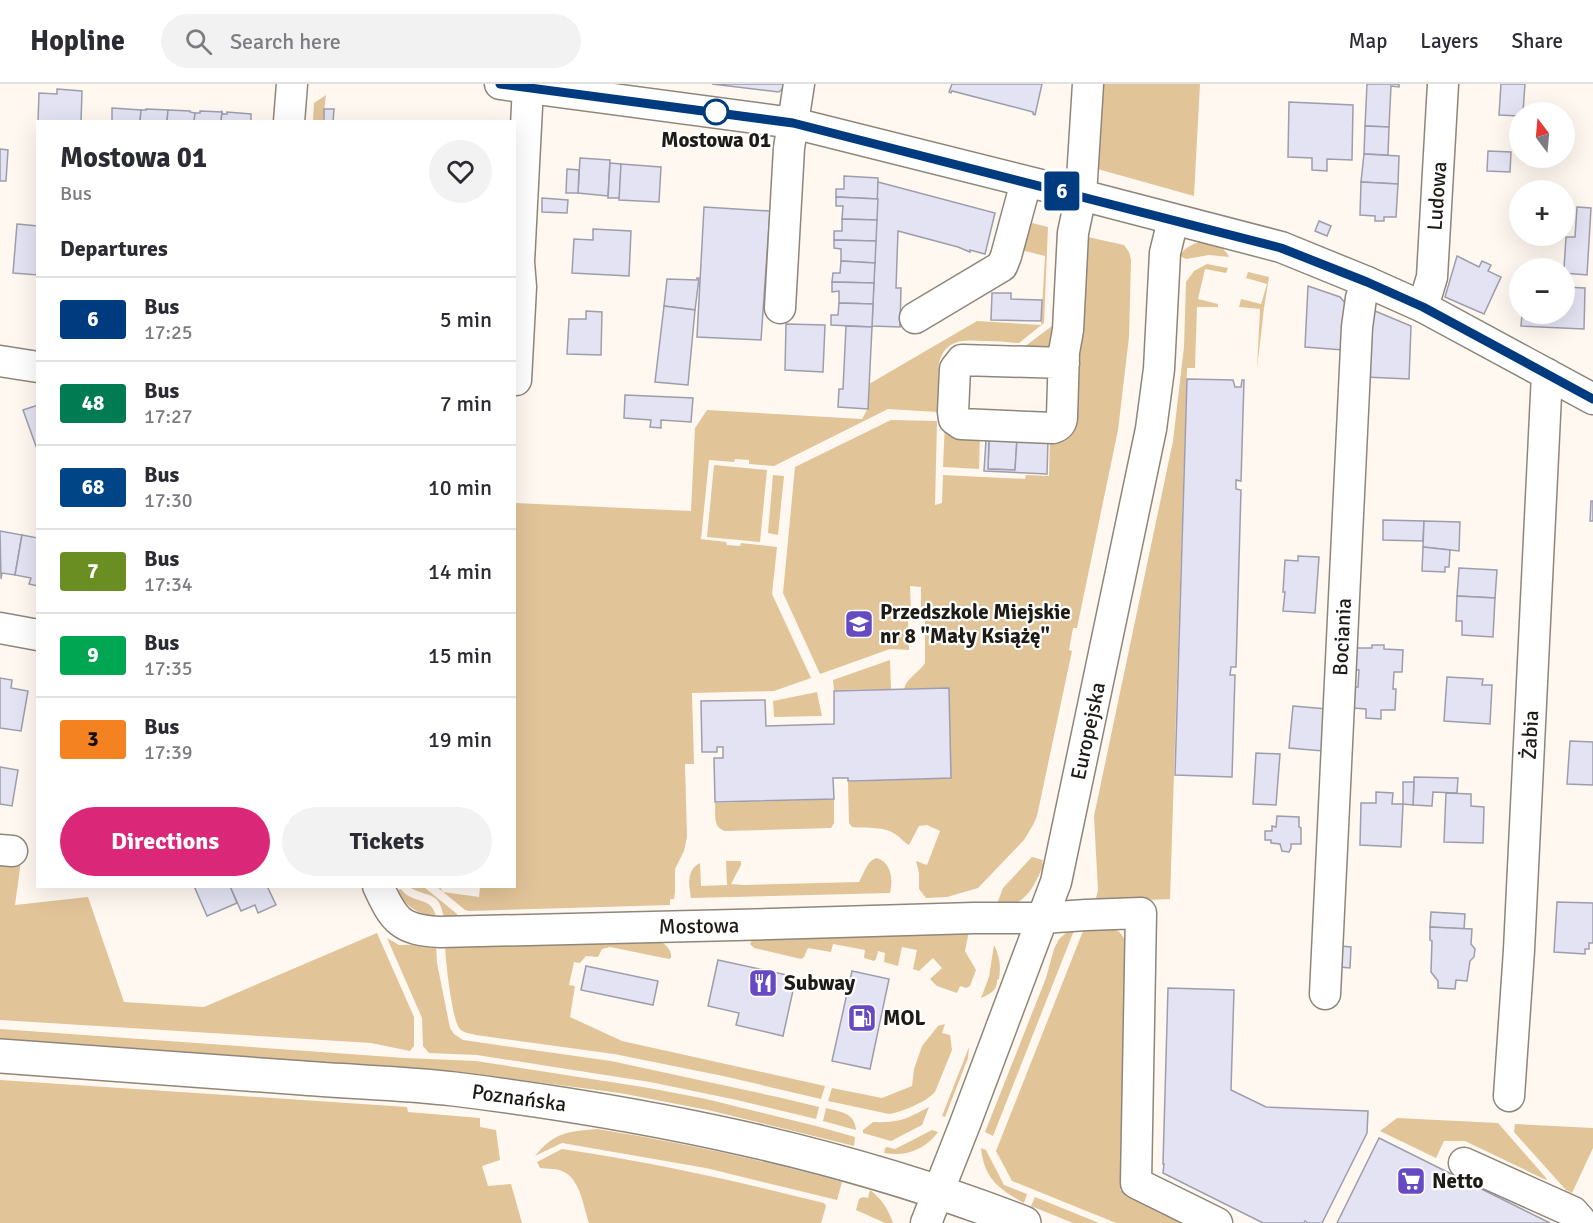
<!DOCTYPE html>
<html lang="en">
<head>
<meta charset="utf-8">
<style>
	:root { --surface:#fff; --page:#f2f2f3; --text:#2b2b33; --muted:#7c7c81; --line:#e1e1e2; --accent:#db2777 }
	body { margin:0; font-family:Signika,sans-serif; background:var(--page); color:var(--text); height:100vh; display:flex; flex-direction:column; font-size:22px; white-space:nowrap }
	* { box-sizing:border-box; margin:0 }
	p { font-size:20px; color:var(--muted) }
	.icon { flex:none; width:33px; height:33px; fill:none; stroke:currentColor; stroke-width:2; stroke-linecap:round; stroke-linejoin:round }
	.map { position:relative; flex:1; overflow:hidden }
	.sheet { position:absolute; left:36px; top:36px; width:480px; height:768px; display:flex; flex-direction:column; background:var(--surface); border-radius:0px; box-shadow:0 6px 24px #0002 }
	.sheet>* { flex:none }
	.badge { padding:0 12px; border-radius:4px; font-size:21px; line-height:39px }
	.needle { width:39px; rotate:344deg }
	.buttons { position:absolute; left:1509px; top:18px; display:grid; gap:12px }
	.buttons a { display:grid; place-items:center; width:66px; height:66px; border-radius:50%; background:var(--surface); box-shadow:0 6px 24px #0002; font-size:30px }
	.map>.badge { position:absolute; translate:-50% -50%; box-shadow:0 0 0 3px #fff }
	h2 { padding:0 24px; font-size:22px; line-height:54px }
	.round { display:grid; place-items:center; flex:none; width:63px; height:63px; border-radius:32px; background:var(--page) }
	.overview { display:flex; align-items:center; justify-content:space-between; height:102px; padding:0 24px }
	h1 { font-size:28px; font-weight:800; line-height:45px }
	.cta { display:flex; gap:12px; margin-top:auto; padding:12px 24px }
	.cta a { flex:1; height:69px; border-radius:36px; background:var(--accent); color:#fff; font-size:24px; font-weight:800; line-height:69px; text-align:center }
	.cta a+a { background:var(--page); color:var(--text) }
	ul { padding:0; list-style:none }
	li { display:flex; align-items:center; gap:18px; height:84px; padding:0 24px; border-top:2px solid var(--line) }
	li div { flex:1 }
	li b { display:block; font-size:22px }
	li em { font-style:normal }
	li .badge { min-width:66px; font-weight:700; text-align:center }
	header { display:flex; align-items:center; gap:36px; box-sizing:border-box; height:84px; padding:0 30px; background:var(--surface); border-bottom:2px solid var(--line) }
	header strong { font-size:28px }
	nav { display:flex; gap:33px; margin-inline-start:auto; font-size:21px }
	.search { width:420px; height:54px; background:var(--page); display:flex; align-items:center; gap:15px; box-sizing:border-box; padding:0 21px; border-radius:33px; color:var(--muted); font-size:22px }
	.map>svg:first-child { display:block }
	.green { fill:#e2c499 }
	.building { fill:#e4e3f3; stroke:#9e9dab; stroke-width:1.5 }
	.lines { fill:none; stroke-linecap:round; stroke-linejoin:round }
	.minor-casing { stroke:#8f867a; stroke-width:33 }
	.major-casing { stroke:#8f867a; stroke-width:36 }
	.minor { stroke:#fff; stroke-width:30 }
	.major { stroke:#fff; stroke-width:33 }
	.line-casing { stroke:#fff; stroke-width:14 }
	.line { stroke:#003b80; stroke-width:9 }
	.stop-dot { fill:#fff; stroke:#003b80; stroke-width:3 }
	.labels { text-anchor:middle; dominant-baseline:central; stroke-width:4.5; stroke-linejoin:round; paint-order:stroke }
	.stop-label { font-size:21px; font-weight:bold; fill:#1e1a16; stroke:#fff }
	.street-label { font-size:21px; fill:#1e1a16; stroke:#fff }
	.poi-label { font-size:21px; font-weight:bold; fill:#1e1a16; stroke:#fff; text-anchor:start }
</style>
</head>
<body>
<header>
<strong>Hopline</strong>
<div class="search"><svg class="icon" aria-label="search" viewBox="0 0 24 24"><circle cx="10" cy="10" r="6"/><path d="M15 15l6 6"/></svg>Search here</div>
<nav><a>Map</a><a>Layers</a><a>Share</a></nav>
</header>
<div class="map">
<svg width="1593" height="1139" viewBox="0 0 1593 1139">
	<rect width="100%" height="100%" fill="#fef8f0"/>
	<g class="green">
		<path d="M1097,0H1200L1194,112L1094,84Z"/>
		<path d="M326,11L323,37H313L314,19Z"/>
		<path d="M1024,137L1048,143L1044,239L1019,259C1007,258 996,257 985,257C964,256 946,254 939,279L937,328L888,325L774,382L749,380V376L735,375L734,378L709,376L701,455L726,458L727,461L740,462L741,459L777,463L772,510L811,594L774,607L692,609L694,680H685L687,753L684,767L675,785V808L674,815H670V821L469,827L465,826L437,803H440L443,808L479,813L480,803L514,802L515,419L691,427L695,344L707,326L862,335L867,326L869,300L977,237L1041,241L1045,172L1017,165Z"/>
		<path d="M1057,145L1063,147L1058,245L1050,262L1042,266H1020L1052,242Z"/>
		<path d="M1083,152L1124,161L1129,168L1131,176L1129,253L1118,346L1077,544H1073L1069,566L1072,567L1037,732L1033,741L1024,756L978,804L947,813L926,814L919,805V789L916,777L927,781L940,747L927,741L919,742L909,761C905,759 902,755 898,752C884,741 868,745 852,743L849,739L848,698L951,694L949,604L904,605C907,593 919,589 925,579V533L921,527V503L910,502L911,527L908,533L909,566L890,565L820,590L783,509L795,383L891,336L937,337L935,421L942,419L943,391L1025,395L1026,391L1049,392L1050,354Z"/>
		<path d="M1199,158C1211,159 1224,161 1229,173L1209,171L1186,175L1180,172C1184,164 1191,161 1199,158Z"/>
		<path d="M1207,180L1228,184L1226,189L1205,185L1198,215L1218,220V223H1197L1195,284H1187L1170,815L1095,818L1098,806L1094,732L1173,357L1184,263L1186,198L1194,187Z"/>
		<path d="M1248,188L1269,193L1264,224L1257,285L1260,225L1239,223L1241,215L1261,220L1267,200L1246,194Z"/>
		<path d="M945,338L980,351L979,385L943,383Z"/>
		<path d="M714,381L767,386L760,458L707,453Z"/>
		<path d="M773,391L784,392L778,451L768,449Z"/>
		<path d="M890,576L891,605L834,606L833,596Z"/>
		<path d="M817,608L822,632L774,633L773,617Z"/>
		<path d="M834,715V739L831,744L725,747C712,744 716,729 715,719Z"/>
		<path d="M1032,773L1043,776L1042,779L1044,780C1037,795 1031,812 1016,819C1010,821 1003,820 997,820L1003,804Z"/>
		<path d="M877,774C892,779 893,796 890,809L691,814C689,801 686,786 700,779L701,802L727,801L726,777H741V781L731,800L742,801L859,798C864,790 867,776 877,774Z"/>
		<path d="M0,775L21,777L15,821L88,813L124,918L204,923L377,849L414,933V962L410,967L371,959L0,936Z"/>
		<path d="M409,803H424L457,830V835H444C439,805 429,815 409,803Z"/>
		<path d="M401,805C412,821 433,811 436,834C418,830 406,822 395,807Z"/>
		<path d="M1085,842C1109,844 1124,839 1128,869L1120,1106L1187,1139H1116L1012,1097L996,1067Z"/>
		<path d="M1075,844L993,1052L985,1048L1046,894L1054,865L1059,855L1067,848Z"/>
		<path d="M969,847L965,867L976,886L970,902L966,904L960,902L957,909L937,902L930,895L942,884L933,874L919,887L913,885L917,866L902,863L898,882L884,878L885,869L878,867L876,875L874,877L864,874L865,866L833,860L831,868L808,864L804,873L801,875L754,864L750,860L753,854Z"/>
		<path d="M387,854L399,861L436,860L437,879L450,944L454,950L463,956L611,977L782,1014L819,1023L816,1035L737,1016L650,998L477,971L429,969L423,962L422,934Z"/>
		<path d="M659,856C666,861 672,866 671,874L669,875L610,863L602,865L598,873L586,872L580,879L574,878L569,901L575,902L570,933L622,957L825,1002L821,1015L723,992L614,970L476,951C469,949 463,949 459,944C452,934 445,874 445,860Z"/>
		<path d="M994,861C1000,873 1001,882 999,895L997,896C998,906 989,911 981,914L989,893Z"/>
		<path d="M945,940L942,949L950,951L952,966L935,1008C926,1018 902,1028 889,1030L828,1017L832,1004L882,1014L912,1002L914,985L922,962L938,942Z"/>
		<path d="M0,945L405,974L476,977L649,1004L706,1015L816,1042L855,1053L854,1062L708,1026L620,1009L491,992L0,955Z"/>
		<path d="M969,963L968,974L945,1033L942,1032Z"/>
		<path d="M0,996L407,1023L408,1028L480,1034V1043L496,1046L500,1076L482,1082L488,1102L511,1100L522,1139H0Z"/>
		<path d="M929,1023L922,1041L891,1057L863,1049V1046L873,1038C900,1039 906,1035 929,1023Z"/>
		<path d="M826,1024C839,1028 855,1028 856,1046L823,1037Z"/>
		<path d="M1397,1034L1498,1039L1547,1095L1546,1096L1465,1057H1444L1436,1074L1380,1047Z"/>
		<path d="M1515,1040L1593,1044V1064L1572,1109L1566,1106L1514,1048Z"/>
		<path d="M597,1045C680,1058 762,1076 842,1098L837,1116L706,1084L562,1059L535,1072C555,1048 566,1048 597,1045Z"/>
		<path d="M932,1046L938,1048C925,1066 905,1073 884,1069L885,1064L887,1063L895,1065Z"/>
		<path d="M981,1064L986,1066L1004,1101L1027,1110L1024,1119C999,1105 984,1095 981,1064Z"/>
		<path d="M562,1065C652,1078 736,1097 824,1119L826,1122L821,1139H589C583,1122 581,1097 564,1088C557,1084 547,1085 540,1084L537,1078Z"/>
		<path d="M870,1106C882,1115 888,1125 893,1139H885L856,1126L859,1115L863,1113L868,1114Z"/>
		<path d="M1035,1113L1099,1139H1073L1031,1122Z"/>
	</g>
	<g class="building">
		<path d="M712,0H787L779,8Z"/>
		<path d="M952,0H1042L1035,31L1033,30V28L1010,22L952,7L951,9L949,8Z"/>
		<path d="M1367,0H1399V3L1391,2L1389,43L1365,42Z"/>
		<path d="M1501,0H1525L1523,28H1520V32L1499,31Z"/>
		<path d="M57,5L82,7L81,38H38L39,9L57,10Z"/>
		<path d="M1289,18L1353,21L1352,76L1327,75V87L1312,86V74L1288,73Z"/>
		<path d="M112,24L141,26L140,38H112Z"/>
		<path d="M146,25L168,26L167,38H140L141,26H146Z"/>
		<path d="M324,25H334L333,38H324Z"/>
		<path d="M168,26L190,27V28L195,29L194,38H167Z"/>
		<path d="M200,27L222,28L221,38H194L195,29H200Z"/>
		<path d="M222,28L223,30H227V28L251,30V38H221Z"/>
		<path d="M1365,42L1389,43L1388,71L1364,70Z"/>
		<path d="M0,65L8,66L6,97H0Z"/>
		<path d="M1488,67L1511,68L1510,88L1487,87Z"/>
		<path d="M1364,70L1399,72L1398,100L1361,98Z"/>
		<path d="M580,74L610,76L608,112L578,109Z"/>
		<path d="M610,79L621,80L620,114H608Z"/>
		<path d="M621,80L661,83L659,118L619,116Z"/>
		<path d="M567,85L579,86L578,109H566Z"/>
		<path d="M844,92L878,94V115L836,113V105H844Z"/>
		<path d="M878,98L995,129L985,170L970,166V168L958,163L898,147L896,204H901L900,243L872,242Z"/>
		<path d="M1361,98L1398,100L1396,133H1384V137H1375V132L1360,131Z"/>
		<path d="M836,113L878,115L877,136L842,135L843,122H836Z"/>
		<path d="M542,114L568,116L567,129L542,128Z"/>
		<path d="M704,123L770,127L761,256L697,253Z"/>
		<path d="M1577,123L1591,124L1587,191L1564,189V184L1566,153H1575Z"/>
		<path d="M842,135L877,136L876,157L834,156V147H842Z"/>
		<path d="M1319,137L1331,142L1327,152L1315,147Z"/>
		<path d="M17,140L38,142V191L13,189Z"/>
		<path d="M593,145L631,147L629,192L572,189L574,155L593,156Z"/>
		<path d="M834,156L876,157L875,179L841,177V165L834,164Z"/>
		<path d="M1457,172L1479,183L1482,177L1491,181L1488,187L1501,193L1484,230L1445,213Z"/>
		<path d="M841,177L875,179L874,199L832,198L833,189H840Z"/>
		<path d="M697,194H699L695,226L664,222L667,195L697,196Z"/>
		<path d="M832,198L874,199L873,220L839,219V207L832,208Z"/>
		<path d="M1308,202L1340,213L1346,220L1343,266L1305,263Z"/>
		<path d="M1564,203L1585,204L1584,245L1521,242L1522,230H1564Z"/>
		<path d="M992,209H1011V215L1042,216L1041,237L991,236Z"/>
		<path d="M839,219L873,220L872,243L831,241V231H838Z"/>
		<path d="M664,222L695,226L688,301L655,298Z"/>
		<path d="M586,227L602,228L601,271L567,270L569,235H586Z"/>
		<path d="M1375,227L1411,242L1409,295L1365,293L1367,231Z"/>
		<path d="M786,240L825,241L823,288L785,286Z"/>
		<path d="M846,242L872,243L868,325L838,323L839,305H843Z"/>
		<path d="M1187,295L1233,296L1235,303H1241L1242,296H1244L1241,397L1236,396V405L1241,406L1236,583H1231L1230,591H1235L1232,693L1175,691Z"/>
		<path d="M625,311L693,314L691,338L661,336V344L650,343L651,336L624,334Z"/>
		<path d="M38,321V365H37L23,326Z"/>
		<path d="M986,354L1017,355L1015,386L988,385L989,356H986Z"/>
		<path d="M1017,355L1048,356L1047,390L984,387L986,356H989L988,385L1015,386Z"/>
		<path d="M1591,417H1593V437H1590Z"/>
		<path d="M1383,436L1424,437L1423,457L1383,456Z"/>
		<path d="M1424,437L1460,438L1459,467L1423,463Z"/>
		<path d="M0,447L22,451L15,491L2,489L1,495Z"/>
		<path d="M22,451L38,454V502L29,500L31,494L15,491Z"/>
		<path d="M1423,463L1450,466L1449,483H1445V488L1422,487Z"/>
		<path d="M1298,472L1319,473L1315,529L1283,527L1285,508H1283L1285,476L1298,477Z"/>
		<path d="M1459,484L1497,486L1495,514L1457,512Z"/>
		<path d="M1457,512L1495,514L1493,553L1462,551V537H1456Z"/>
		<path d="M1372,561H1384V565L1403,566L1402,588H1394L1393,605H1396L1395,626H1381V635L1366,634V625L1354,624L1355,603H1358L1359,586L1353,585L1354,564H1372Z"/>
		<path d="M1447,593L1483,595L1482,601H1492L1490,640L1444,637Z"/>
		<path d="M0,594L12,596L11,604L28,607L21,647L0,644Z"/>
		<path d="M949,604L951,694L854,697H848V694H833L834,715L715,718L714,674H723V663H717V668H702L701,617L765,616L766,642L834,640V607Z"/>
		<path d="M1293,622L1327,625L1323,667L1289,664Z"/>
		<path d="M1570,657L1593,658V701L1567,700Z"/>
		<path d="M1256,669L1280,670L1276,721L1253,720Z"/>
		<path d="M0,683L18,686L12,722L0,720Z"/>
		<path d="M1414,693L1458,694L1457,709L1433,708L1432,722L1413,721Z"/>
		<path d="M1403,698H1414L1413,721L1403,720Z"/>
		<path d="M1376,708L1393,709L1392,720H1403L1401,763L1360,761L1361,719H1376Z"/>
		<path d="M1446,709L1471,710V722L1484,723L1483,759L1444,758Z"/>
		<path d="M1277,732L1299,733V743L1301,744V760H1291V764L1289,768L1282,767L1280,760L1271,759V756H1265V747H1272V742L1276,743Z"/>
		<path d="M194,802H230L237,819L207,832Z"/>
		<path d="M230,802H267L276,821L258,829L255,821L241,827Z"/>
		<path d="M1557,818L1593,819V859H1589V865H1585V870L1554,868Z"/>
		<path d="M1431,828L1465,830L1464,845L1430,843Z"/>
		<path d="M1430,843L1472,845L1471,860L1475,865L1474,873L1470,877L1467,897L1456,896L1455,905L1438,904V897L1431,888L1432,857L1430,856Z"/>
		<path d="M1341,862L1351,863L1350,884L1340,883Z"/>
		<path d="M718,876L796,893L783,952L736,941L739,929L708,922Z"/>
		<path d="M586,882L658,897L653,921L581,906Z"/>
		<path d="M852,887L889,895L870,985L832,977Z"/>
		<path d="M1168,904L1234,906L1231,1006L1266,1023L1368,1027L1367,1049L1322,1139H1308L1305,1137L1304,1139H1263L1163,1089L1164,1080H1163Z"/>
		<path d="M1379,1054L1550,1139H1337Z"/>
	</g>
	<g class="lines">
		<g class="minor-casing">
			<g id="minor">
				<path d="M500,0L793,39L1081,111L1281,163L1367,198L1423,223L1593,315"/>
				<path d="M289,38L292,0"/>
				<path d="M1423,223L1432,193L1443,0"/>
				<path d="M780,224L789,64L799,0"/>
				<path d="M915,234L1002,182L1006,172L1026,98"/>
				<path d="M0,277L38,283"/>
				<path d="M1064,279L962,276L955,285L953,328L954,335L961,340L1053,344C1060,342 1062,338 1062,332L1064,268L1068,246L1073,149L1081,111L1088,0"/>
				<path d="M516,296L521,203L519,178L528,3"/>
				<path d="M0,544L38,551"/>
				<path d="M0,766L12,767"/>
				<path d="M378,802C394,837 401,846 440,848L735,841L974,834H1042L1086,831L1141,829L1136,1099L1217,1139"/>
				<path d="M1325,910L1357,243L1361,214L1367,198"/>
				<path d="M1509,1012L1519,866L1547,290"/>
				<path d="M1464,1079L1573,1128L1580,1136V1139"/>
				<path d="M926,1139L965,1040L1056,798L1151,345L1159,285L1165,169L1173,136"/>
			</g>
		</g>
		<g class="major-casing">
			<path id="major" d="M0,972C101,979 202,987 303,994C353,998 404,999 454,1005C648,1029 842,1068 1024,1139"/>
		</g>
		<use href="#minor" class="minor"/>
		<use href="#major" class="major"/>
	</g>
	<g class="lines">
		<g class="line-casing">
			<path id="line" d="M500,0L793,39L1281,164L1367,198L1423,223L1593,315"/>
		</g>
		<use href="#line" class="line"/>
	</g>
	<defs>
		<g id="school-square" transform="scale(1.5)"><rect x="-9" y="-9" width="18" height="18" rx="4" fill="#654ac3" stroke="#fff"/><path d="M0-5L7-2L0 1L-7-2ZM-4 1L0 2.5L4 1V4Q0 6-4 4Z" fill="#fff"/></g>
		<g id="restaurant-square" transform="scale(1.5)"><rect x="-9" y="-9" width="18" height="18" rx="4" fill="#654ac3" stroke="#fff"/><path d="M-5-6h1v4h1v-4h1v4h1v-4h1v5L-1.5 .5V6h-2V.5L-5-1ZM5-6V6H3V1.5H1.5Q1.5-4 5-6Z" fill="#fff"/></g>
		<g id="fuel-square" transform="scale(1.5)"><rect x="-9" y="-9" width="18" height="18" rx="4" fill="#654ac3" stroke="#fff"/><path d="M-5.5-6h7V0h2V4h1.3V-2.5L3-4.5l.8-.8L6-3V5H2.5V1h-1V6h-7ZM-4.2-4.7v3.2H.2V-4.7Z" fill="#fff"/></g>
		<g id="supermarket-square" transform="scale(1.5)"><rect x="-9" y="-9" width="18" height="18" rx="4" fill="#654ac3" stroke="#fff"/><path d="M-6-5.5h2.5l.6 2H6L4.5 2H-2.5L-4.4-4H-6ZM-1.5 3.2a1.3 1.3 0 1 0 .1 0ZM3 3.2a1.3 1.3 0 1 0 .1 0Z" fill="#fff"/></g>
	</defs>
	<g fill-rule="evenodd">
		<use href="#school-square" x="859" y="540"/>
		<use href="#restaurant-square" x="763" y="899"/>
		<use href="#fuel-square" x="862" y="934"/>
		<use href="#supermarket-square" x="1411" y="1097"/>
	</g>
	<circle class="stop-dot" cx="716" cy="28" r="12"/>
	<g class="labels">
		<g class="stop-label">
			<text x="716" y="56">Mostowa 01</text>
		</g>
		<g class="street-label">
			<text transform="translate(1437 112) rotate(-86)">Ludowa</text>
			<text transform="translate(1342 553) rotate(-87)">Bociania</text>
			<text transform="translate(1088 647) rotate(-78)">Europejska</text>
			<text transform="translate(1530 651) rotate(-87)">Żabia</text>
			<text transform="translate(699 842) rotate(-1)">Mostowa</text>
			<text transform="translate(519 1014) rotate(8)">Poznańska</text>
		</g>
		<g class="poi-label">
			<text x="880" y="528">Przedszkole Miejskie<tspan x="880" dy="24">nr 8 "Mały Książę"</tspan></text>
			<text x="784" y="899">Subway</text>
			<text x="883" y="934">MOL</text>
			<text x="1432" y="1097">Netto</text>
		</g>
	</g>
</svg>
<div class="buttons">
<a><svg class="needle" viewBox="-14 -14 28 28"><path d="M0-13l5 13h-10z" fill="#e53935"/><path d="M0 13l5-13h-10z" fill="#7c7c81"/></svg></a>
<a>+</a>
<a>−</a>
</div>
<b class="badge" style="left:1062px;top:107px;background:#003b80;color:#fff">6</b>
<section class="sheet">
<div class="overview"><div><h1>Mostowa 01</h1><p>Bus</p></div><a class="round"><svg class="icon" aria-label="heart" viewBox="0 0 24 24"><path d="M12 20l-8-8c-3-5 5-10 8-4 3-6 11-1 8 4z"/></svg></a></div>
<h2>Departures</h2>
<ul>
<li><span class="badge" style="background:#003b80;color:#fff">6</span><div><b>Bus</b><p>17:25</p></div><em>5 min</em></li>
<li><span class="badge" style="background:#017b52;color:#fff">48</span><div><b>Bus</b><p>17:27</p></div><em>7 min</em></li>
<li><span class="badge" style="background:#004586;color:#fff">68</span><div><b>Bus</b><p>17:30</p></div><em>10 min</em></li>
<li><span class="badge" style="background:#6b8e23;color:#fff">7</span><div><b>Bus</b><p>17:34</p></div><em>14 min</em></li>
<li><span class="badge" style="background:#00a651;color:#fff">9</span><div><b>Bus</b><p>17:35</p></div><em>15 min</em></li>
<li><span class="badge" style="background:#f58220;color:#111">3</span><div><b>Bus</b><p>17:39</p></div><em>19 min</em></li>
</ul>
<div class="cta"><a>Directions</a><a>Tickets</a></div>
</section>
</div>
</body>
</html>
